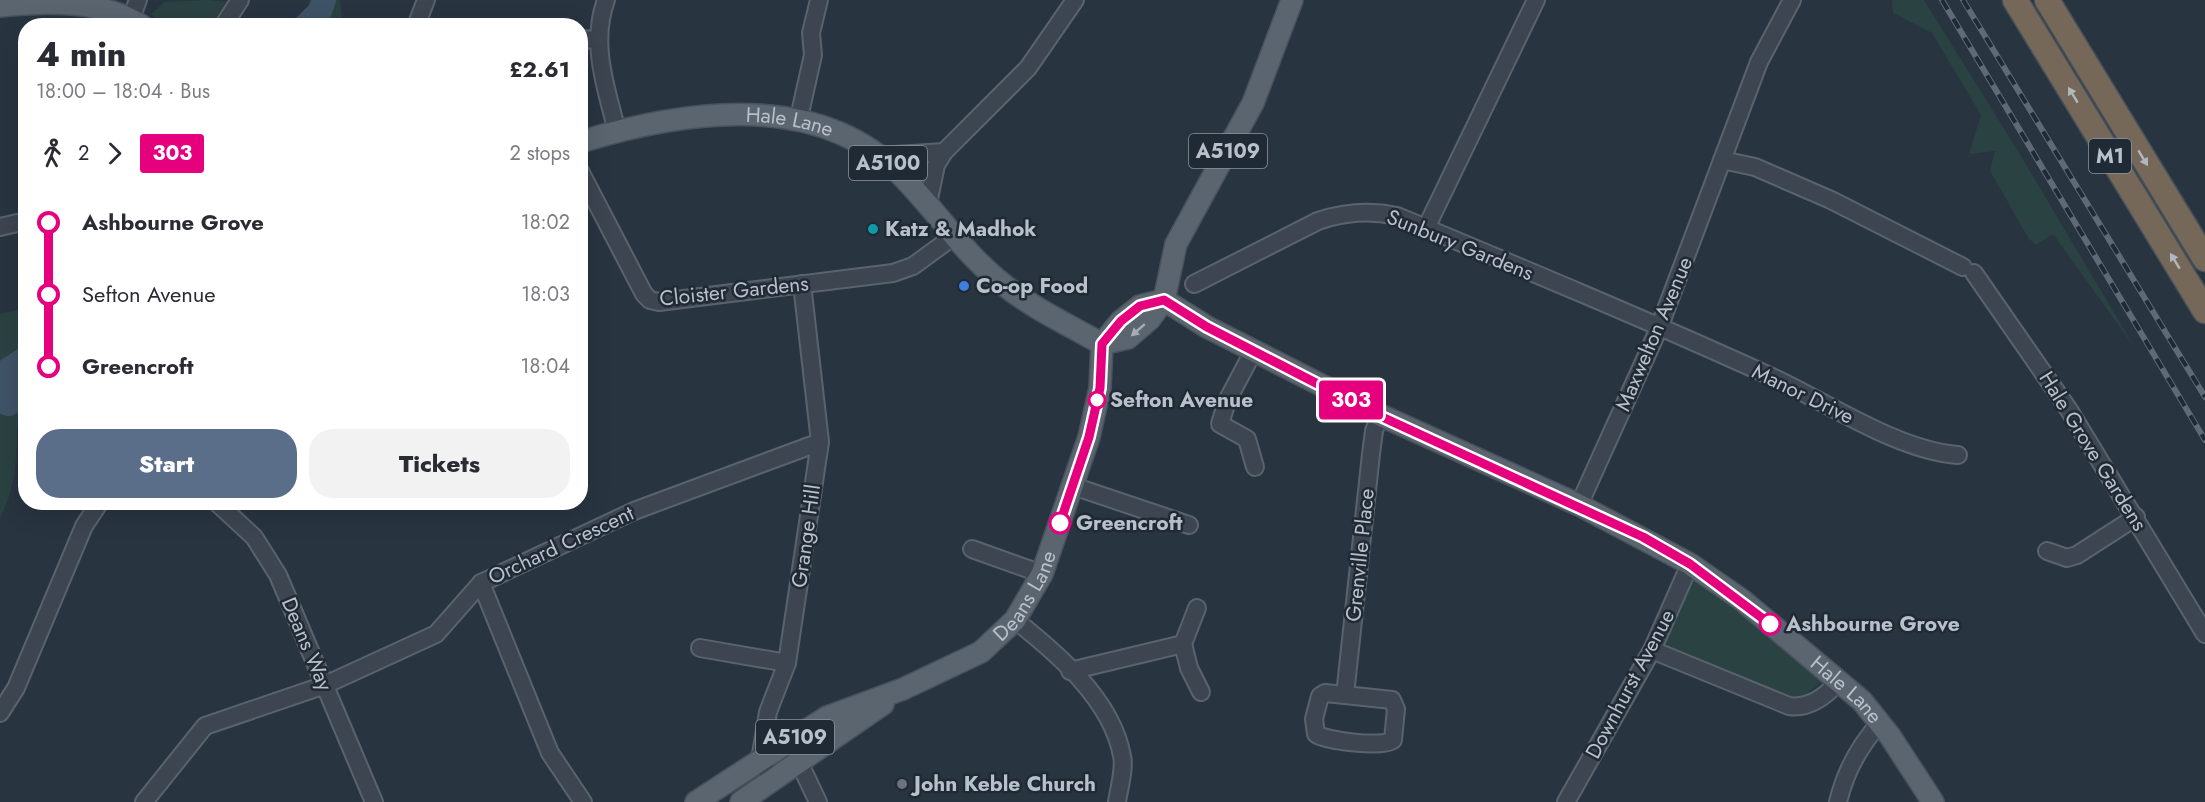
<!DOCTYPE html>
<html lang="en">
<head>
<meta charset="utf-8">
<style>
	:root { --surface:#fff; --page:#f2f2f3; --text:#2b2b33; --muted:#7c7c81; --accent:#5b6e89 }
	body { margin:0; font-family:Jost,sans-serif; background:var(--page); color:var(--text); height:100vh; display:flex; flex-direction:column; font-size:22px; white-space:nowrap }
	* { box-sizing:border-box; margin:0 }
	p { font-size:20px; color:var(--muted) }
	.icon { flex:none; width:33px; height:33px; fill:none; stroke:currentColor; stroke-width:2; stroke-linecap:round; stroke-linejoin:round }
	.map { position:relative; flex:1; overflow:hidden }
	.drawer { position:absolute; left:18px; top:18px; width:570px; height:492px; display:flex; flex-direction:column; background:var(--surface); border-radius:24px; box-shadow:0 6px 24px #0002 }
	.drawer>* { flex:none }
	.badge { padding:0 12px; border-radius:4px; font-size:21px; line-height:39px }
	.map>.badge { position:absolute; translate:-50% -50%; box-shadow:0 0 0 3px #fff }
	.legs { display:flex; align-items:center; gap:9px; height:66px; padding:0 18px; font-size:20px }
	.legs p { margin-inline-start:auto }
	.overview { display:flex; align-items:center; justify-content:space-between; height:102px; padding:0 18px }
	h1 { font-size:33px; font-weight:800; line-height:45px }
	.action { display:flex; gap:12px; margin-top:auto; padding:12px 18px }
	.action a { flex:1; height:69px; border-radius:24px; background:var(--accent); color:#fff; font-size:24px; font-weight:800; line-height:69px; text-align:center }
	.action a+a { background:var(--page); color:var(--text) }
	ul { padding:0 18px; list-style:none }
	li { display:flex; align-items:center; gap:21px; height:72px; font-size:22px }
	li i { display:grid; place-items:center; width:9px; height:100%; margin:0 8px; background:currentColor }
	li i::after { content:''; width:15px; height:15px; margin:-8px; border:4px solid; border-radius:50%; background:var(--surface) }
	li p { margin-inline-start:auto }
	li:first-child i { background:linear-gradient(#0000 50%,currentColor 0) }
	li:last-child i { background:linear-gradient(currentColor 50%,#0000 0) }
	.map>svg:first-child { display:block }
	.green { fill:#2b4242 }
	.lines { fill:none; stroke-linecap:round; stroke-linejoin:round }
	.river { stroke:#3f5367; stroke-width:24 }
	.minor-casing { stroke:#59636d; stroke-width:20 }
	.major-casing { stroke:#48515c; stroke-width:24 }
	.highway-casing { stroke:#46505a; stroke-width:27 }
	.minor { stroke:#3c4550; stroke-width:16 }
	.major { stroke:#5a656f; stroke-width:21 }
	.highway { stroke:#756859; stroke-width:24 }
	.rail-casing { stroke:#5e6a76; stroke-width:6 }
	.rail { stroke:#202a35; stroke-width:4; stroke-dasharray:11; stroke-linecap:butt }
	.oneway { fill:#b1b7bf }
	.oneway2 { fill:#a5aeb8 }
	.line-1-casing { stroke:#fff; stroke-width:14 }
	.line-1 { stroke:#e6007e; stroke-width:9 }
	.culture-dot { fill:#0f9aa8; stroke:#202a35; stroke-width:2 }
	.shop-dot { fill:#3f7fe0; stroke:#202a35; stroke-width:2 }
	.stop-1-dot { fill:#fff; stroke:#e6007e; stroke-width:3 }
	.worship-dot { fill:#6b7280; stroke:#202a35; stroke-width:2 }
	.labels { text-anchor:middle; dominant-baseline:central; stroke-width:5; stroke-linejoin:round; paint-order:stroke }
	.shield { fill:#202a35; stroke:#8a939d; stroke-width:1.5 }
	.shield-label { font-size:20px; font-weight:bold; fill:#b8c0ca }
	.street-label { font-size:21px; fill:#b8c0ca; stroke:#202a35 }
	.poi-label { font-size:21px; font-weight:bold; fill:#b8c0ca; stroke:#202a35; text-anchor:start }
	.stop-label { font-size:21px; font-weight:bold; fill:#b8c0ca; stroke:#202a35; text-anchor:start }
</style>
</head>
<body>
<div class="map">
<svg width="2205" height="802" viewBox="0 0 2205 802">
	<rect width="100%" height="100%" fill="#283440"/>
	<g class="green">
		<path d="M208,0L227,2L210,25H165L151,14L165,2Z"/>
		<path d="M309,0H340L343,25H297L308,17Z"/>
		<path d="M1892,0H1924L2018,151L2135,348L2053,234L2036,245L2029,239L1990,171L1995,151L1969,154L1981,115L1932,33L1893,13Z"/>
		<path d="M25,308V426L17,427C17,459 16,488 0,517V314Z"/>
		<path d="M1700,579L1742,610L1822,682L1802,697H1788L1669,648L1663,641L1688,583Z"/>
	</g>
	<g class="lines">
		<g class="river">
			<path d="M305,26L320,11L324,0"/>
			<path d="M0,401L9,404V369L26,358"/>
		</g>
		<g class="minor-casing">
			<g id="minor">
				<path d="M606,0C590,44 606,88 617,131"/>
				<path d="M132,16L138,0"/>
				<path d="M223,26L240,0"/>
				<path d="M416,26L426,0"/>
				<path d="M580,39L599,40"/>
				<path d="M798,122L813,55L811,33L819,0"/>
				<path d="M879,156L944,152"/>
				<path d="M1722,160L1755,167L1831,200L1963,267"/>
				<path d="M580,171L644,294L650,300L659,302L893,273L913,266L954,236"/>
				<path d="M928,204L936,165L944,152L1028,68L1075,0"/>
				<path d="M0,227L26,221"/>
				<path d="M1426,228L1536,0"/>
				<path d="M1974,273L2069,410L2205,634"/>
				<path d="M1194,284L1318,221C1345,212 1369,210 1397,216C1522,268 1647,320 1770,376C1825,401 1898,451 1958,455"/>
				<path d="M1254,350L1227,401L1220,424L1247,439L1255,467"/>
				<path d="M1073,486L1189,525"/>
				<path d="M216,502L254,537L278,575L374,802"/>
				<path d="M1579,505L1659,328L1759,62L1792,0"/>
				<path d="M972,549L1042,574"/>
				<path d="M2047,551L2067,558L2077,555L2136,517"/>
				<path d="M481,583L550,753L583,802"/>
				<path d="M1015,620C1057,653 1112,700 1122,756C1125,769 1119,788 1117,802"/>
				<path d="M1183,644L1189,668L1201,692"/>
				<path d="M700,648L787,663"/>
				<path d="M1652,650L1789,706C1810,709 1826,696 1839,681"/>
				<path d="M1070,671L1183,644L1197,608"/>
				<path d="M1345,695L1325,693L1320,696L1314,719L1316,734C1327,741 1383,748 1393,740L1396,709L1392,700L1345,695L1371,454L1374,431L1380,415"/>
				<path d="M0,713L16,688L84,526L100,502"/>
				<path d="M800,764L818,802"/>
				<path d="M773,781L760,760L768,712L787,663L820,442L802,284"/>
				<path d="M144,802L205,726L325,685L436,634L481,583L634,511L820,442"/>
				<path d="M1566,802L1652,650L1690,564"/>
				<path d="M1838,802C1845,773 1859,746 1880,723"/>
			</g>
		</g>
		<g class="major-casing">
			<g id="major">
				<path d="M0,6C48,1 103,0 142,26"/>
				<path id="s1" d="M580,142C681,111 816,90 899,173C935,209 963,253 1004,285C1034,309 1069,325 1102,344"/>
				<path id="s2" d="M1164,300L1207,327L1380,415L1579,505L1690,564L1742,600L1862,701L1890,736L1933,802"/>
				<path d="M1102,344L1128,338L1150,319L1164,300L1176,244L1253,103L1292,0"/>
				<path id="s3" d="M696,802L827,717L903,689L981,652L1015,620L1042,574L1089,437L1100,388L1102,344L1121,321L1140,306L1164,300"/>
				<path d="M741,802L883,704"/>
			</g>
		</g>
		<g class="highway-casing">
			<g id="highway">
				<path d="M2015,0L2205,311"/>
				<path d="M2047,0L2205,259"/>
			</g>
		</g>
		<use href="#minor" class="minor"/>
		<use href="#major" class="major"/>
		<use href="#highway" class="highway"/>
		<g class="rail-casing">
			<g id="rail">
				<path d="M1942,0L2205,440"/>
				<path d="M1963,0L2205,397"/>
			</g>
		</g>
		<use href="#rail" class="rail"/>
	</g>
	<defs><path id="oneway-solid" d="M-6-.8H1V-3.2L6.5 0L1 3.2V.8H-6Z" transform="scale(1.5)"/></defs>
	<g class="oneway">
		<use href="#oneway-solid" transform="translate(2073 95) rotate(-121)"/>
		<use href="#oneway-solid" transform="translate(2143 158) rotate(59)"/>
		<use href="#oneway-solid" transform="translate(2175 261) rotate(-121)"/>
	</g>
	<use class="oneway2" href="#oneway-solid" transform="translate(1138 330) rotate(139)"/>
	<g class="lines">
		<g class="line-1-casing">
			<path id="line-1" d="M1060,523L1089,437L1100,388L1102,344L1121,321L1140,306L1164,300L1207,327L1380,416L1643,537L1690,564L1770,624"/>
		</g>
		<use href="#line-1" class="line-1"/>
	</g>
	<circle class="culture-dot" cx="873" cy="229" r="6"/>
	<circle class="shop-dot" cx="964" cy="286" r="6"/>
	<g class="stop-1-dot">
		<circle cx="1097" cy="400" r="8"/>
		<circle cx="1060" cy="523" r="10"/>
		<circle cx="1770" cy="624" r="10"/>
	</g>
	<circle class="worship-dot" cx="902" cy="784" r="6"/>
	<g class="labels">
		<g class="shield">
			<rect x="1189" y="134" width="78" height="34" rx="4.5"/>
			<rect x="2089" y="139" width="42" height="34" rx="4.5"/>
			<rect x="849" y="146" width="78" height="34" rx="4.5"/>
			<rect x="756" y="720" width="78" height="34" rx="4.5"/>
		</g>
		<g class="shield-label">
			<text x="1228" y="151">A5109</text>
			<text x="2110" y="156">M1</text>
			<text x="888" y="163">A5100</text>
			<text x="795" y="737">A5109</text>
		</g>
		<g class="street-label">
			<text stroke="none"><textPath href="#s1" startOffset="213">Hale Lane</textPath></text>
			<text transform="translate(1460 245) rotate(22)">Sunbury Gardens</text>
			<text transform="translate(734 291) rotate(-6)">Cloister Gardens</text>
			<text transform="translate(1654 334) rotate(-67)">Maxwelton Avenue</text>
			<text transform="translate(1803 394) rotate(26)">Manor Drive</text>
			<text transform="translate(2093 451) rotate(58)">Hale Grove Gardens</text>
			<text transform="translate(806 536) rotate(-82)">Grange Hill</text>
			<text transform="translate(561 545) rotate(-25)">Orchard Crescent</text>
			<text transform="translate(1360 555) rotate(-84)">Grenville Place</text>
			<text stroke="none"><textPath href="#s3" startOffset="396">Deans Lane</textPath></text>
			<text transform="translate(307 644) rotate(67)">Deans Way</text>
			<text transform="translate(1630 684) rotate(-62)">Downhurst Avenue</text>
			<text stroke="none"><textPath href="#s2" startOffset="790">Hale Lane</textPath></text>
		</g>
		<g class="poi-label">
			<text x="885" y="229">Katz &amp; Madhok</text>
			<text x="976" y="286">Co-op Food</text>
			<text x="914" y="784">John Keble Church</text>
		</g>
		<g class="stop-label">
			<text x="1110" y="400">Sefton Avenue</text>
			<text x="1076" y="523">Greencroft</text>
			<text x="1786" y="624">Ashbourne Grove</text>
		</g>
	</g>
</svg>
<b class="badge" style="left:1351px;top:400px;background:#e6007e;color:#fff">303</b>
<section class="drawer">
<div class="overview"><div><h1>4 min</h1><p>18:00 – 18:04 · Bus</p></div><b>£2.61</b></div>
<div class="legs"><svg class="icon" aria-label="walk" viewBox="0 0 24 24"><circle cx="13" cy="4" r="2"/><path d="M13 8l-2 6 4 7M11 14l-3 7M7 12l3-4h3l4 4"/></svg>2<svg class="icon" aria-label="forward" viewBox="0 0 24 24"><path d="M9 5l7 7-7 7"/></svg><b class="badge" style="background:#e6007e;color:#fff">303</b><p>2 stops</p></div>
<ul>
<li><i style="color:#e6007e"></i><b>Ashbourne Grove</b><p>18:02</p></li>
<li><i style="color:#e6007e"></i><span>Sefton Avenue</span><p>18:03</p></li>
<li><i style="color:#e6007e"></i><b>Greencroft</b><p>18:04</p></li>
</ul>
<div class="action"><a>Start</a><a>Tickets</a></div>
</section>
</div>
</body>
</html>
